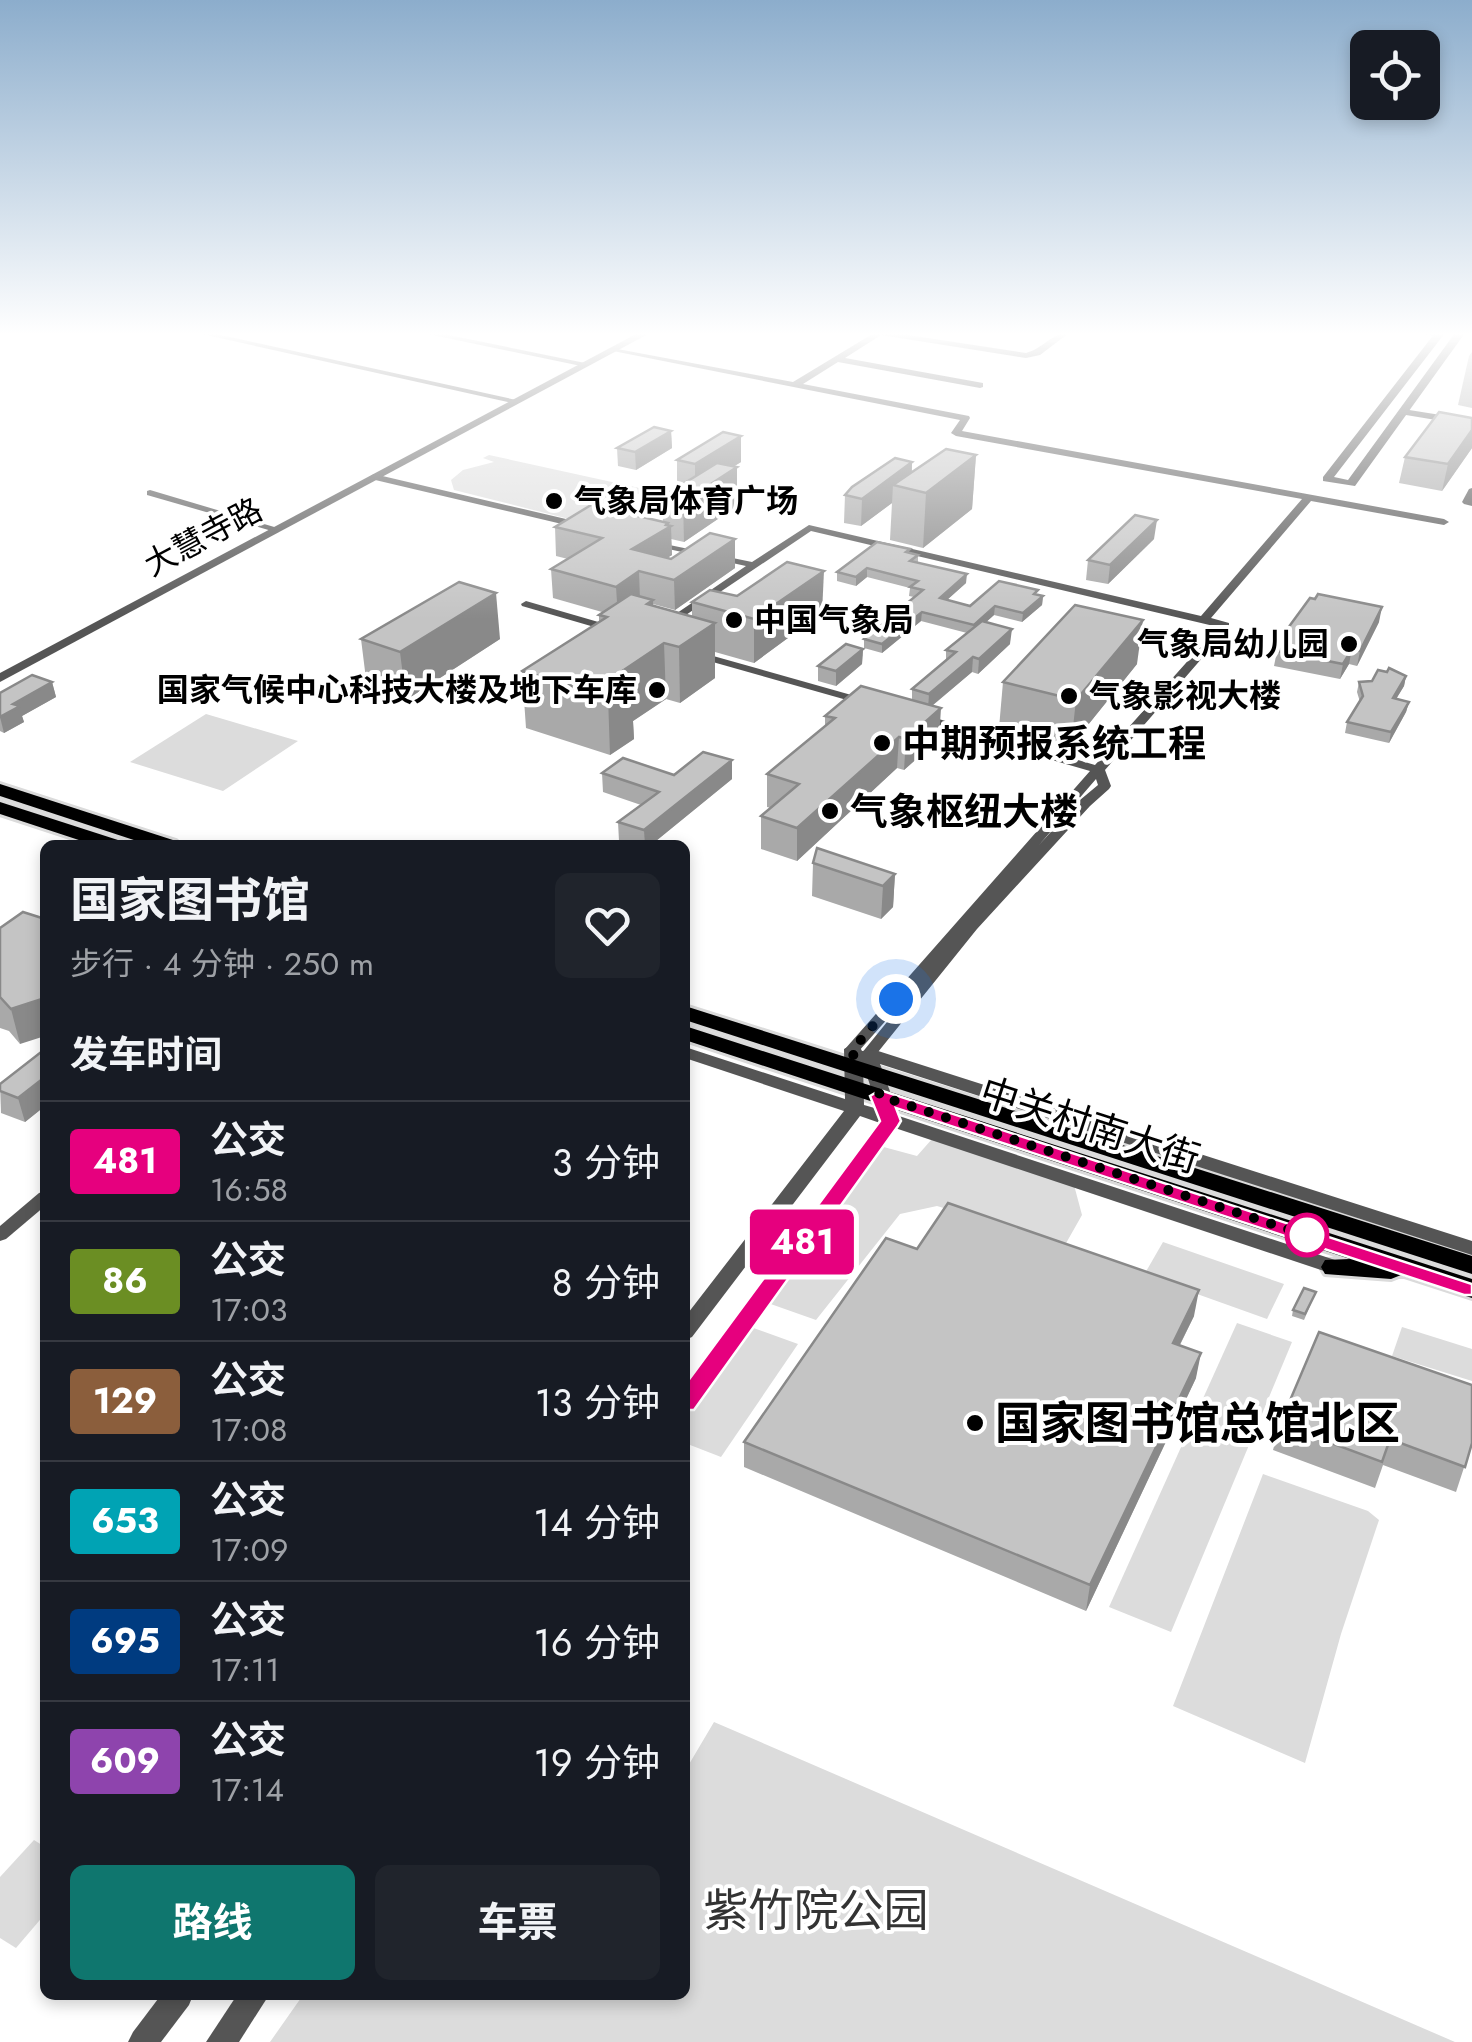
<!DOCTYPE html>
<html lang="zh">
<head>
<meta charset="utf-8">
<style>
	:root { --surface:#171b24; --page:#20242c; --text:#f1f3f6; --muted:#9ea1a6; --line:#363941; --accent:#0f766e }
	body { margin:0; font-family:Jost,"Noto Sans SC",sans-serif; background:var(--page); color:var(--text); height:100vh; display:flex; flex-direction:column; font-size:38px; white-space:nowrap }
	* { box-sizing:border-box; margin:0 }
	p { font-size:32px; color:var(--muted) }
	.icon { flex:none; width:55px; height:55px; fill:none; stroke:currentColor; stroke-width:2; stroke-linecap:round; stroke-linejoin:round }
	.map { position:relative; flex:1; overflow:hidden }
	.sheet { position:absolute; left:40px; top:840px; width:650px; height:1160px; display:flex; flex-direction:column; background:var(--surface); border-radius:15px; box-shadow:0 5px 15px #0003 }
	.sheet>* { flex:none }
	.badge { padding:0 20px; border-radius:8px; font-size:35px; line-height:65px }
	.controls { position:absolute; left:1350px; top:30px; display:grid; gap:20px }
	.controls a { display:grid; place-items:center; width:90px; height:90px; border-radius:15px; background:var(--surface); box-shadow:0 5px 15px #0003; font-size:50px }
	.you { position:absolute; width:50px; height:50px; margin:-25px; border:8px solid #fff; border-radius:50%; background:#1a73e8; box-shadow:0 0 0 15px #1a73e833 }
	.map>.badge { position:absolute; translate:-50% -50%; box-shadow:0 0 0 5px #fff }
	h2 { padding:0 30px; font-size:38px; line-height:90px }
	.round { display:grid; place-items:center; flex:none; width:105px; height:105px; border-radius:15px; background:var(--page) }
	.head { display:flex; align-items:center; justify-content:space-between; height:170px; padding:0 30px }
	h1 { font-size:48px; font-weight:700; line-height:75px }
	.button { display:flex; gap:20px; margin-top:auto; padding:20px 30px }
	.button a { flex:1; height:115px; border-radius:15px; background:var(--accent); color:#fff; font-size:40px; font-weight:700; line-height:115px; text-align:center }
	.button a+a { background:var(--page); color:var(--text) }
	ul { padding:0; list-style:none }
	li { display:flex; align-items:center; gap:30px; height:120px; padding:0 30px; border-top:2px solid var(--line) }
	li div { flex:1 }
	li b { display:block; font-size:38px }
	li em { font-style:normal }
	li .badge { min-width:110px; font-weight:700; text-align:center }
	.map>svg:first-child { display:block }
	.green { fill:#dcdcdc }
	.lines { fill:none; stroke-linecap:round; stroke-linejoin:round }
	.primary-casing { stroke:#dbdbdb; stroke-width:6 }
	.minor { fill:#555; fill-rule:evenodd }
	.tertiary { fill:#555; fill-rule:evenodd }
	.primary { fill:#000; fill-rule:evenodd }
	.wall { fill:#a9a9a9 }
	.shaded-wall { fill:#898989 }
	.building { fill:#c4c4c4; stroke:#898989; stroke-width:2.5 }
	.line { fill:#e6007e; stroke:#fff; stroke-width:2.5 }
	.walk { stroke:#000; stroke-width:10; stroke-dasharray:0 18 }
	.poi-dot { fill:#000; stroke:#fff; stroke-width:4 }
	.stop-dot { fill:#fff; stroke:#e6007e; stroke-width:5 }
	.labels { text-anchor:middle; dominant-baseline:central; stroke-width:8; stroke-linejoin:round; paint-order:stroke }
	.far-poi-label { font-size:32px; font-weight:bold; fill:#000; stroke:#fff; text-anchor:start }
	.far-street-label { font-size:32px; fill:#000; stroke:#fff }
	.poi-label { font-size:38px; font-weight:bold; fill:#000; stroke:#fff; text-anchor:start }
	.street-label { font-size:38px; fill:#000; stroke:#fff }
	.near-poi-label { font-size:45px; font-weight:bold; fill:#000; stroke:#fff; text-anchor:start }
	.near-park-label { font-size:45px; fill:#333; stroke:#fff }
</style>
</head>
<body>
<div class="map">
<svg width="1472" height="2042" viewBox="0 0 1472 2042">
	<rect width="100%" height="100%" fill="#fff"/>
	<g class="green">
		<path d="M489,455L653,491L646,496L635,493L634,505L614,515L577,521L454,490L451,480L463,470L494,462L483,458Z"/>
		<path d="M206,714L298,741L223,791L130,762Z"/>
		<path d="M932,1139L1074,1185L1082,1215L1065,1245L937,1206L900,1214L816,1320L765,1302L880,1146L917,1156Z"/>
		<path d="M1163,1242L1284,1284L1267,1319L1144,1275Z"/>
		<path d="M1237,1323L1292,1342L1171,1632L1109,1607Z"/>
		<path d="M748,1326L798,1344L721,1457L685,1443V1413Z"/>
		<path d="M1402,1327L1472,1349V1381L1392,1356Z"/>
		<path d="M1263,1474L1368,1511L1379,1520L1341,1634L1305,1763L1173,1706Z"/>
		<path d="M714,1722L1455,2042H270L303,1995H685V1771Z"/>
		<path d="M34,1840L45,1847V1914L16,1948L0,1938V1877Z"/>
	</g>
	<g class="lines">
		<g class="primary-casing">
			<g id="primary">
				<path d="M0,784L176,841L179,845H149L0,796Z"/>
				<path d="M0,802L121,841L124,845H94L0,814Z"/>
				<path d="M685,1006L1472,1256V1274L685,1020Z"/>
				<path d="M685,1026L1472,1279V1298L1401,1275L1391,1279L1325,1274L1321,1267L1325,1260L1350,1259L685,1040Z"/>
			</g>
		</g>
		<g class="minor">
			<path d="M197,333H212L521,401L517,404Z"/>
			<path d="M423,333H439L590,364L586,367Z"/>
			<path d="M874,333H895L1026,353C1042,349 1052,333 1069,333L1040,355L1026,358L881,335L845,358L983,383V387L980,388L838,362L803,384L969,416L970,418L962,431L1444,519L1449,522L1444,525L1311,501L1211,618L1229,623V627L1105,770L1111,786L1109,789L1090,806L977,929L874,1057L869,1059L861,1054L913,990L858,1052L853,1054L845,1049L1090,771L917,721V715H925L1095,765L1218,627L811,531L665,629L659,626L661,624L746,566L650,545V541L752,562L809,525L1201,616L1302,499L956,436L951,433L960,420L608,350L612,348L793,382ZM1096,779L1098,785L1080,800L1039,845Z"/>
			<path d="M1417,333H1439L1442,335L1438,337Z"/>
			<path d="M1403,409L1472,420V426L1400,414L1399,412Z"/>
			<path d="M374,474L583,523L588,526L583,529L371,479L369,477Z"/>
			<path d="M1472,488V506L1464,504L1462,502L1469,489Z"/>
			<path d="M150,490L281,529L272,531L147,495V491Z"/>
			<path d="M526,601L619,628L621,630L615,633L522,606L521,604Z"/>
			<path d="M699,652L869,700L871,702L869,704H861L695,657L693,655Z"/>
			<path d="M45,1191V1206L6,1239L0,1241V1226L39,1193Z"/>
		</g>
		<g class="tertiary">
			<path d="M638,333H650L0,682V673Z"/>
			<path d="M1435,333H1445L1334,477L1348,480L1455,333H1465L1355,486L1323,481V477Z"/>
			<path d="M853,1044L859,1045L862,1051L875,1050L1472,1241V1255L880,1064L899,1116L1341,1262L1344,1267L1341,1272H1327L895,1128L693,1410L685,1412V1388L880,1123L860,1116L692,1337L685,1340V1317L844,1111L685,1058V1047L845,1099L844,1049ZM863,1064L878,1109L864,1105Z"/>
			<path d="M161,1995H193L189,2005L161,2042H128L133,2032Z"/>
			<path d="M237,1995H269L239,2042H206Z"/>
		</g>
		<use href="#primary" class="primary"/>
	</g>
	<g class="wall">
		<path d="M1472,352V408L1458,405L1469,356Z"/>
		<path d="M1472,418V448L1442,491L1399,483L1405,457Z"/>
		<path d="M671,431L672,448L636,470L618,466L617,448Z"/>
		<path d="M976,455L972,509L923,548L890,540L892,503L861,526L844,523L845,495L912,462V473Z"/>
		<path d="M677,460L741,462L734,466L737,467V506L684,542L671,539L672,555L667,558L735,568L675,610L653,604V606L692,616V602L737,596L822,613L754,663L715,652V678L680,703L666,699L633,721L634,739L610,755L526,728L522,671L599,622V615L602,612L553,598L551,569L568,559L556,556L555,527L663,522L662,497L677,487Z"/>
		<path d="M1154,539L1108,584L1086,580L1088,560Z"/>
		<path d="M910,553L918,555V563L966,583L947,600L970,606L1038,594L1043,596L1042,605L1022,622L994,615L986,622L1010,644L978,674L972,672L932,706L939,739L904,770L897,768L797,861L761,849V816L771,808L767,807V774L825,726V716L912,700V689L946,661V650L967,633L921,621L882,653L864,648V639L914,597L909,596L910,588L867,577L856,586L837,581V572Z"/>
		<path d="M1379,622L1357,666L1349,664L1340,679L1274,666L1277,651Z"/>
		<path d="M361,639H500L406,700L367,687Z"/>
		<path d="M863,649L862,664L836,686L818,681V666Z"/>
		<path d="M1137,664L1071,746L999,728L1003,682Z"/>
		<path d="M1406,676L1404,686L1396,699L1409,702L1406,712L1389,743L1345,733L1347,722L1360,702L1357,692L1359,682Z"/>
		<path d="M52,682L56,697L22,716L24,722L4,733L0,731V693Z"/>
		<path d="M602,773L674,775L732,779L651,845H630L619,841L618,822L641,805L603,792Z"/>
		<path d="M813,863L895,874L893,907L881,919L812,896Z"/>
		<path d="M0,928L20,1044L9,1031L0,1028Z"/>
		<path d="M45,1049V1106L25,1122L1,1113L0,1084Z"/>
		<path d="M917,1249L1194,1316L1180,1345L1196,1378L1086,1611L744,1467V1442Z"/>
		<path d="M1316,1292L1304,1320L1292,1316L1293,1310Z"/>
		<path d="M1280,1424L1472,1443L1456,1492L1383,1465L1375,1488L1273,1450Z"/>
	</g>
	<g class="shaded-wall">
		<path d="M1472,430V448L1442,491L1448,464Z"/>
		<path d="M671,431L672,448L636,470L635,452Z"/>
		<path d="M741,436V462L695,491V464Z"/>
		<path d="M976,455L972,509L923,548L926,493Z"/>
		<path d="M912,462L911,489L893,485L892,503L861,526L862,499Z"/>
		<path d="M737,467V506L684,542L683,502Z"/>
		<path d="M1157,520L1154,539L1108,584L1110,565Z"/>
		<path d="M668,523L669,528L671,526L672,555L644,572L639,571L640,600L618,617L616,587L632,549Z"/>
		<path d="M735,539V568L675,610L674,580Z"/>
		<path d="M867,568V577L856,586V577Z"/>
		<path d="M824,571L822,613L754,663V619Z"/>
		<path d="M967,574L966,583L939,607L940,598Z"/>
		<path d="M496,593L500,639L406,700L400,652Z"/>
		<path d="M1043,596L1042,605L1022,622L1023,613Z"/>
		<path d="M653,600L654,649L664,643L666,699L633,721L634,739L610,755L608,697L615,676L647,604Z"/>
		<path d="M995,606L994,615L973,634L974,625Z"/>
		<path d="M1382,607L1379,622L1357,666L1360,651Z"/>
		<path d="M922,612L921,621L882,653V644Z"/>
		<path d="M1143,620L1137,664L1071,746L1076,700Z"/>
		<path d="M715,623V678L680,703L679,647Z"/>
		<path d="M1012,629L1010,644L978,674L979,659Z"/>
		<path d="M863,649L862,664L836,686V671Z"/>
		<path d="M1352,649L1349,664L1340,679L1343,664Z"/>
		<path d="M973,657L972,672L928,709L929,694Z"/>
		<path d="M1406,676L1404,686L1390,709L1393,698Z"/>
		<path d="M52,682L56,697L22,716L24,722L4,733L0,717L13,704Z"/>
		<path d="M1409,702L1406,712L1389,743L1391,732Z"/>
		<path d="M941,708L939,739L904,770L906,739Z"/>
		<path d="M899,737L897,768L797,861V828Z"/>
		<path d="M732,760V779L651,845H645L644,830Z"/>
		<path d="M895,874L893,907L881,919L883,886Z"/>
		<path d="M45,998V1036L20,1044L11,1009Z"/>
		<path d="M45,1077V1106L25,1122L18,1098Z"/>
		<path d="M1199,1290L1194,1316L1168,1368L1173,1343Z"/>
		<path d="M1201,1353L1196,1378L1086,1611L1090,1585Z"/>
	</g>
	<g class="building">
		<path d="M1439,412L1472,418V430L1448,464L1405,457Z"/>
		<path d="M654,427L671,431L635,452L617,448Z"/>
		<path d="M723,432L741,436L695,464L677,460Z"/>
		<path d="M946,449L976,455L926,493L893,485Z"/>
		<path d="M895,458L912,462L862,499L845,495L852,487Z"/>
		<path d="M717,463L737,467L683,502L662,497Z"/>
		<path d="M591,505L668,523L666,525L671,526L632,549L671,559L710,533L735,539L674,580L639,571L616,587L551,569L602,538L555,527Z"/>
		<path d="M1135,515L1157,520L1110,565L1088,560Z"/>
		<path d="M877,542L910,549L906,552L918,555L910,561L967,574L940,598L970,606L999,581L1038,590L1034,594L1043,596L1023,613L995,606L974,625L922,612L882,644L864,639L923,590L910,587L918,581L867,568L856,577L837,572Z"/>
		<path d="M787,562L824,571L754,619L692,602L710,590L737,596Z"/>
		<path d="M459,582L496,593L400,652L361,639Z"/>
		<path d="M631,594L653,600L647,604L715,623L679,647L664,643L615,676L632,682L608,697L522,671L607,617L599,615Z"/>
		<path d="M1318,594L1382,607L1360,651L1352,649L1343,664L1277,651L1285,632L1310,598L1315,599Z"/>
		<path d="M1075,605L1143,620L1076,700L1003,682Z"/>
		<path d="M982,621L1012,629L979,659L973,657L929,694L912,689L956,652L946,650Z"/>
		<path d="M846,644L863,649L836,671L818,666Z"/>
		<path d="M1389,668L1406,676L1393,698L1409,702L1391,732L1347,722L1363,696L1359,682L1372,681L1378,670L1387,672Z"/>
		<path d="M32,675L52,682L13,704L20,706L0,717V693Z"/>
		<path d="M861,686L941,708L906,739L899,737L797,828L761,816L799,784L767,774L835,718L825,716Z"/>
		<path d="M703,752L732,760L644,830L618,822L659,792L602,773L623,758L674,775Z"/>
		<path d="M817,848L895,874L883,886L813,863Z"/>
		<path d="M23,912L45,919V998L11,1009L0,997V928Z"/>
		<path d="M45,1049V1077L18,1098L0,1091V1084Z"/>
		<path d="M948,1203L1199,1290L1173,1343L1201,1353L1090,1585L744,1442L886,1238L917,1249Z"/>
		<path d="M1304,1288L1316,1292L1305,1314L1293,1310Z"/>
		<path d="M1319,1332L1472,1385V1443L1465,1467L1390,1439L1382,1462L1280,1424Z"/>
	</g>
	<linearGradient id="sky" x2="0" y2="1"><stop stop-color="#8cadcc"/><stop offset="0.54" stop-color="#fff"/><stop offset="1" stop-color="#fff" stop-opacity="0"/></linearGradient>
	<rect width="1472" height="619" fill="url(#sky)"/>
	<path class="line" d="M880,1090L1472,1284V1295H1464L896,1108L901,1121L898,1126L694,1410H676L673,1404L676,1397L880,1121L870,1096Z"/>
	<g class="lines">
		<path class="walk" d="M896,999L853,1049L854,1068L874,1074L880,1096L1312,1237L1307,1235"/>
	</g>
	<g class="poi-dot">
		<circle cx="554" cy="501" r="10"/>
		<circle cx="734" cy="620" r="10"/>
		<circle cx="1349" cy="644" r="10"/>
		<circle cx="657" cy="690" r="10"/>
		<circle cx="1069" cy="696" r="10"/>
		<circle cx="882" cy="743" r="10"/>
		<circle cx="830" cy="811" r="10"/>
		<circle cx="975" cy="1423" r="10"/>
	</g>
	<circle class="stop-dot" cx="1307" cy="1235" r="20"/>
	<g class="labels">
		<g class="far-poi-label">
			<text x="574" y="501">气象局体育广场</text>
			<text x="754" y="620">中国气象局</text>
			<text x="1329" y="644" text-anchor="end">气象局幼儿园</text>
			<text x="637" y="690" text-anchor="end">国家气候中心科技大楼及地下车库</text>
			<text x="1089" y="696">气象影视大楼</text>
		</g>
		<g class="far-street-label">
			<text transform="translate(203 537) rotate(-28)">大慧寺路</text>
		</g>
		<g class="poi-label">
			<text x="902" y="743">中期预报系统工程</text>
			<text x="850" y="811">气象枢纽大楼</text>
		</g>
		<g class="street-label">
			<text transform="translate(1090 1125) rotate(18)">中关村南大街</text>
		</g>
		<g class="near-poi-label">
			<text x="995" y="1423">国家图书馆总馆北区</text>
		</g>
		<g class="near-park-label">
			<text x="816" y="1910">紫竹院公园</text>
		</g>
	</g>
</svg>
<div class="controls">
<a><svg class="icon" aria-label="locate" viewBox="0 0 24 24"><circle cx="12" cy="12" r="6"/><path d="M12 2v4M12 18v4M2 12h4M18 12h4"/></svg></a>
</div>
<div class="you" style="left:896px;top:999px"></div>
<b class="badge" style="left:802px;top:1242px;background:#e6007e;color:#fff">481</b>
<section class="sheet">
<div class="head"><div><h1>国家图书馆</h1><p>步行 · 4 分钟 · 250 m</p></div><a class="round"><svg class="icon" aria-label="heart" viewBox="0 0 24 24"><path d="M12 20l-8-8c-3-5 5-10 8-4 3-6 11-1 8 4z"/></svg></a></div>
<h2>发车时间</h2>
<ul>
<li><span class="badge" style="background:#e6007e;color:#fff">481</span><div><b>公交</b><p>16:58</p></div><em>3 分钟</em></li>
<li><span class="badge" style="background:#6b8e23;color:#fff">86</span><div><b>公交</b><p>17:03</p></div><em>8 分钟</em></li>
<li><span class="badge" style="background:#8b5e3c;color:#fff">129</span><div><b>公交</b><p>17:08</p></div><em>13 分钟</em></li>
<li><span class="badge" style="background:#00a3b4;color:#fff">653</span><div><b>公交</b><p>17:09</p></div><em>14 分钟</em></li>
<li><span class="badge" style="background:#003b80;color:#fff">695</span><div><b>公交</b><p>17:11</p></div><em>16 分钟</em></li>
<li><span class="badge" style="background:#8e44ad;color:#fff">609</span><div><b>公交</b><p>17:14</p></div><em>19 分钟</em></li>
</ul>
<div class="button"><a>路线</a><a>车票</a></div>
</section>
</div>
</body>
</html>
